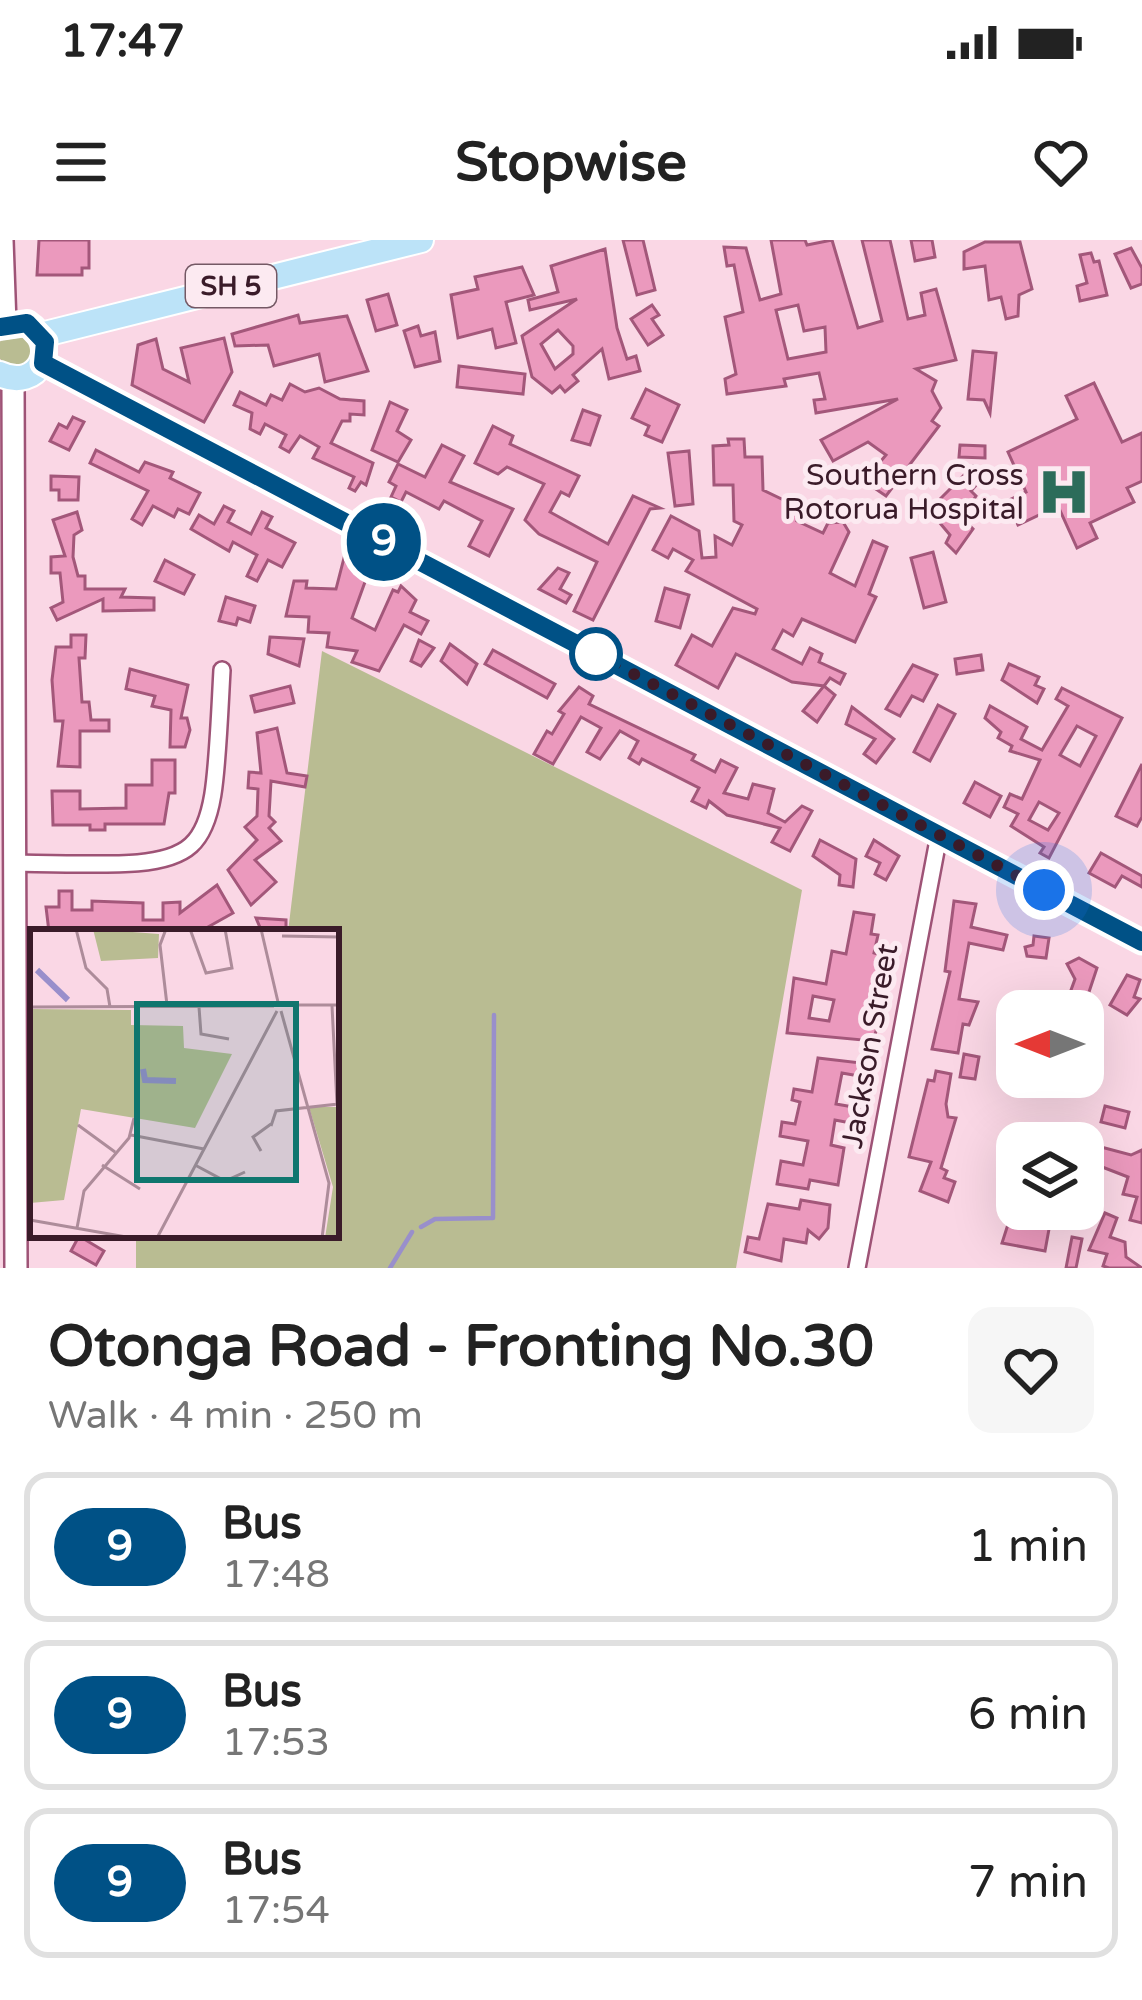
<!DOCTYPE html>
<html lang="en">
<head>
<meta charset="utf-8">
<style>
	:root { --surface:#fff; --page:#f6f6f6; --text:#222; --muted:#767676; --line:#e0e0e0 }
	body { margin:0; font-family:"Varela Round",sans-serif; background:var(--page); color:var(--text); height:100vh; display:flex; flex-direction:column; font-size:45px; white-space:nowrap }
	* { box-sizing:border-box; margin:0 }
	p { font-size:39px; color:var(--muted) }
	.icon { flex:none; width:66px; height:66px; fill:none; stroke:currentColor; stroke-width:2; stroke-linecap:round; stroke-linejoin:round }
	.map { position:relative; height:1028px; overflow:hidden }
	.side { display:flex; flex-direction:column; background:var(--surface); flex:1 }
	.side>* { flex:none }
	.badge { padding:0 24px; border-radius:39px; font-size:42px; line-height:78px }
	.needle { width:78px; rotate:270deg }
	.tools { position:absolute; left:996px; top:750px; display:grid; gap:24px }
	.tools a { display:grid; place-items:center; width:108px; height:108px; border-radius:24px; background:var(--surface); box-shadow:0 12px 48px #0002; font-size:60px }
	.you { position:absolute; width:60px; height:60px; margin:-30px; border:9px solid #fff; border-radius:50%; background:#1a73e8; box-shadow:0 0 0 18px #1a73e833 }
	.map>.badge { position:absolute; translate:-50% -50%; box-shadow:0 0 0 6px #fff }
	.round { display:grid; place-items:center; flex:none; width:126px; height:126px; border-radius:24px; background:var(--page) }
	.head { display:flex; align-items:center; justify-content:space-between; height:204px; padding:0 48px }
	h1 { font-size:57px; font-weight:700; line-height:90px }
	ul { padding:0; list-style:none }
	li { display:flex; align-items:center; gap:36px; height:150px; margin:0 24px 18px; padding:0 24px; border:6px solid var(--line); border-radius:24px }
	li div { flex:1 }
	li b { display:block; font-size:45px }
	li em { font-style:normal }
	li .badge { min-width:132px; font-weight:700; text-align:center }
	.status { display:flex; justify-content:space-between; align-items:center; height:84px; padding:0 60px; background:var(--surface); direction:ltr }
	.status svg { height:33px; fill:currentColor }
	header { display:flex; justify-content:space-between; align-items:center; height:156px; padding:0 48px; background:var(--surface); font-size:54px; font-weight:700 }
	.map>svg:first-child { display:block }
	.green { fill:#b9bc92 }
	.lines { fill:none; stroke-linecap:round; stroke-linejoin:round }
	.stream { stroke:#998fcb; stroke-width:4.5 }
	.building { fill:#eb99bd; stroke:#a3577a; stroke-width:3; fill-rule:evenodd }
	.minor-casing { stroke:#9e5376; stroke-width:20 }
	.tertiary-casing { stroke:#9e5376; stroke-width:22 }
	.secondary-casing { stroke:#9e5376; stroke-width:26 }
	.trunk-casing { stroke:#fff; stroke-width:28 }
	.minor { stroke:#fff; stroke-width:15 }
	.tertiary { stroke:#fff; stroke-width:18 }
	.secondary { stroke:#fff; stroke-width:21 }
	.trunk { stroke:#bce3f8; stroke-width:24 }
	.line-casing { stroke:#fff; stroke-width:27 }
	.line { stroke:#005186; stroke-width:18 }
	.walk { stroke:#3a1b29; stroke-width:12; stroke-dasharray:0 21.6 }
	.stop-dot { fill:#fff; stroke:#005186; stroke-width:6 }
	.labels { text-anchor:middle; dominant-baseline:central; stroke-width:10; stroke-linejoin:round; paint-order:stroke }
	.shield { fill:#fceaf1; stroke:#745965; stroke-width:3 }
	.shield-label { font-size:27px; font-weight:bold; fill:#3a1b29 }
	.poi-label { font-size:30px; fill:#3a1b29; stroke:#fceaf1; text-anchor:end }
	.street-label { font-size:30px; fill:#3a1b29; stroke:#fceaf1 }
	.inset-river { fill:none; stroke:#998fcb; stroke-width:6 }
	.inset-road { fill:none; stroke:#ad8c9a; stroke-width:3 }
	.view { fill:#0f766e; fill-opacity:0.15; stroke:#0f766e; stroke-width:6 }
	.inset-edge { fill:none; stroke:#3a1b29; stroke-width:6 }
</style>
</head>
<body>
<div class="status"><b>17:47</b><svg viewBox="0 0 49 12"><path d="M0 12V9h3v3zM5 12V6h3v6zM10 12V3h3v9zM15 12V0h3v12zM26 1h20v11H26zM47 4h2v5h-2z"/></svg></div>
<header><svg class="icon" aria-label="menu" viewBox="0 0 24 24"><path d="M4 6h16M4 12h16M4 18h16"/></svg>Stopwise<svg class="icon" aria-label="heart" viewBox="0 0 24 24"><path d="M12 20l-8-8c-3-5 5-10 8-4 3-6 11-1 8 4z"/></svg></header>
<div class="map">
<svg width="1142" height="1028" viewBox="0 0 1142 1028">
	<rect width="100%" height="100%" fill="#fad7e5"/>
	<g class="green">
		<circle cx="16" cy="110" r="18"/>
		<path d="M322,411L802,650L736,1028H136V995H336V692H288Z"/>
	</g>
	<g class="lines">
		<g class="stream">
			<path d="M421,987L435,979L493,978L494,775"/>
			<path d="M390,1028L412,992"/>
		</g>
	</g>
	<g class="building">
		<path d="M39,0H89V28H82V35H37Z"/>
		<path d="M623,0H643L655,50L637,55Z"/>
		<path d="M771,0H805L807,5L832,0L858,88L882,81L862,0H890L908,79L925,75L921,53L936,49L956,120L916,129L936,141L932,151L941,168L932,181L939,186L886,256L864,241L886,215L868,202L833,221L821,200L898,159L816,173L814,160L825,159L819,133L784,139L786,146L727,154L725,139L736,134L725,77L743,72L734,25L727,26L724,7L746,8L760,60L781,54ZM798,65L804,91L825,87L826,112L788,119L776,70Z"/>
		<path d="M911,0H932L935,17L915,21Z"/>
		<path d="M985,2H1020L1032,49L1019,55L1018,76L1006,79L1001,57L989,60L985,26L964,29V12Z"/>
		<path d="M1131,8L1142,28V44L1131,48L1115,14Z"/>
		<path d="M605,9L617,88L627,119L636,116L640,131L609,139L602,109L573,135L578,141L565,152L560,146L552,153L532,137L522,96L577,59L530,70L528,60L558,52L551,26ZM558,90L573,106V114L555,129L541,104Z"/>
		<path d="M1091,13L1094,22L1099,21L1107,55L1080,61L1077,46L1087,43L1080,15Z"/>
		<path d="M522,27L534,55L506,62L516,103L496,108L492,89L458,98L451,55L478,49L475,37Z"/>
		<path d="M388,54L397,85L376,91L367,60Z"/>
		<path d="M652,65L659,75L652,79L663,95L648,105L631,79Z"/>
		<path d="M298,75L300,83L347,76L368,131L325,142L319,114L274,126L268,105L235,106L232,94Z"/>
		<path d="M418,86L421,96L435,92L440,121L415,127L404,91Z"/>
		<path d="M224,98L232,132L204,182L132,145L138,105L156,99L163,129L189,142L181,108Z"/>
		<path d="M973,111L996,113L990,173L984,160L968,159Z"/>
		<path d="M459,126L525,134L523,154L457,147Z"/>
		<path d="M1094,143L1122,202L1142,193V241L1127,248L1134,262L1090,283L1097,298L1077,308L1058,266L1018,285L1007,261L1026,252L1008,212L1077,179L1066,156Z"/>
		<path d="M290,144L305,152L319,148L340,159L364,161V175L350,174V181H342L331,203L373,223L366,245L361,242L355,251L349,248L354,237L313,218L319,207L300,196L289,212L280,207L286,195L265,184L260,194L250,189L252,173L234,165L240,152L266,165L271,155L282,160Z"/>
		<path d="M646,149L679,165L662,202L645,195L649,186L632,178Z"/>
		<path d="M390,162L407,170L397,191L411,200L398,222L372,210Z"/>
		<path d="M583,170L600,176L590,205L572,200Z"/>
		<path d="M73,177L84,182L69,210L50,201L59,184L67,188Z"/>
		<path d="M493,186L513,196L510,204L579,236L569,256L561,252L550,272L608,304L633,256L660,268L650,269L593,380L574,371L597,322L539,294L525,280L544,244L507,227L498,234L475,223Z"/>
		<path d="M728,199H744L745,217H762L763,250L790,263L793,256L805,261L797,281L823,293L828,283L843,282L849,292L830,333L855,346L873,301L887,307L869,354L876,357L855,402L802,379L793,396L783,390L773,409L802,424L810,408L822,414L819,422L845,434L840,444L830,438L824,446L835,455L817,482L803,471L824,446L792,442L736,414L718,448L676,425L692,395L712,406L733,368L755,374L757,369L686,331L693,320L673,309L668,318L653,310L671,276L699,291L702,318L716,317L715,296L732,305L742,285L734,281L733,245H714L713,206L729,205Z"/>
		<path d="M442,205L464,216L450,242L513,269L489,316L469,306L482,281L444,261L439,269L406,252L401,262L391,257L396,246L389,242L398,224L425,237Z"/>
		<path d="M960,205L985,206V218L959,217Z"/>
		<path d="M96,210L139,232L145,222L173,232L170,238L200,253L189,274L178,269L174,277L153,266L142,285L132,279L148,251L90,223Z"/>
		<path d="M689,211L693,264L675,266L668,213Z"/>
		<path d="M973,226L984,236L971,251L976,256L962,278L973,289L956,313L946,303L950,295L929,270Z"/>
		<path d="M51,236L79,237L78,260H59V250H51Z"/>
		<path d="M224,266L234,271L228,282L251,294L262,272L272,277L266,288L295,303L282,327L268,320L257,341L247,336L257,315L233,302L229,311L191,289L199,275L214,284Z"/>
		<path d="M77,272L82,290L74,295L73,317L78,336H85V349H125L121,357L154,358V370L103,371V359L57,380L51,368L63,362L60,333H51V317L65,316L53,280Z"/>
		<path d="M933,312L946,362L924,368L911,318Z"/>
		<path d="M344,318L370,328L352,378L375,390L393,350L398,352L401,346L416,360L410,372L428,381L421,394L404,385L379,431L352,422L357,411L327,407L329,393L308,392L309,377L286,376L294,341H307L306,348L336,349Z"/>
		<path d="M165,320L194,335L184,354L155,341Z"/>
		<path d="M558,328L569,333L560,349L571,355L566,363L539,349Z"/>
		<path d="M665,348L689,355L680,388L656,381Z"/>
		<path d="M226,357L255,366L250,382L238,378L236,385L219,381Z"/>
		<path d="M71,395H86L85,418H79L82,462H89L91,480H109V491H80V527L58,526L63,481H55L52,440L56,407H71Z"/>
		<path d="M270,397L304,399L299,426L268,414Z"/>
		<path d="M419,400L434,408L421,426L411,421Z"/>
		<path d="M450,404L477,424L467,444L441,421Z"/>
		<path d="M493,410L555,444L547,458L485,424Z"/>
		<path d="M981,415L983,430L957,434L955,419Z"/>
		<path d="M1009,424L1039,437L1035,445L1044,449L1037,463L1002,440Z"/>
		<path d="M913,425L937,435L923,461L912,456L900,476L886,469Z"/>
		<path d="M130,429L188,445L181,478H187L190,490L185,507H170L171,470L152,466L155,456L126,449Z"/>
		<path d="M290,446L294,463L255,472L251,456Z"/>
		<path d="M579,447L593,456L589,464L695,515L692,520L715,532L721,520L737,528L724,553L748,559L753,544L774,549L768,573L785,582L802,566L812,571L790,611L772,602L780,588L727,575L709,561L706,568L692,561L699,548L642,519L639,524L629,518L638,501L620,491L600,519L587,512L601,488L581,477L553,524L534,514L547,491L552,494L564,474L559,471Z"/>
		<path d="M1062,448L1122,478L1049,618L1040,613L1044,607L1011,586L1018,574L1004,567L1010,554L1022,559L1040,520L1010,511L1012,506L998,498L1001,492L985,478L990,466L1027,487L1021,499L1042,510L1068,466L1056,459ZM1077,486L1096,496L1080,526L1060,515ZM1039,562L1059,573L1048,590L1029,580Z"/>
		<path d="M938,465L955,474L930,521L914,512Z"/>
		<path d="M852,467L894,499L876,523L864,514L875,499L846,484Z"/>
		<path d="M277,488L287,533L307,536L305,547L271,541L269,576L275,582L269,588L281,601L255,620L276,642L251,665L228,630L257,600L245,587L257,576L258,549L248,548L249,532L261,533L257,493Z"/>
		<path d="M152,520H175V553H169L164,584H105V590H90V585H53L52,551H80V569L126,568V545H152Z"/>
		<path d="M1142,524V577L1137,586L1116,576Z"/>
		<path d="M975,542L1001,556L990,577L964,563Z"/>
		<path d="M820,600L856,619L853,647L839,645L840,635L813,616Z"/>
		<path d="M874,600L899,616L886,640L875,634L880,623L866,616Z"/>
		<path d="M1101,613L1142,636V647L1122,636L1115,647L1089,633Z"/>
		<path d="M217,645L233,673L199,692H49L46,667H59V651H72V670H92V661L143,663V680H163V663L180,662V673Z"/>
		<path d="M954,661L976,664L971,687L1007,695L1003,710L969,703L959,759L978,762L969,785L963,784L958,813L932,809L950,732L945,731Z"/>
		<path d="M854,672L874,675L871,694L878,695L874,713L881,715L868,786L877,788L873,801L787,793L794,738L826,744L832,711L846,714ZM813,756L834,760L829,781L809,778Z"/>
		<path d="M256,678L286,680V692H262Z"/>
		<path d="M1034,696L1049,698L1046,718L1027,716L1025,707L1033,705Z"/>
		<path d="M1079,718L1097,728L1084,767L1067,761L1075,739L1067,724Z"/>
		<path d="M1127,735L1140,740L1134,757L1140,759L1127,775L1110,765Z"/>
		<path d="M964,814L979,817L975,839L960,837Z"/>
		<path d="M818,818L861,823L859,836L842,833L836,864L859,868L856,884L835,880L831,905L844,908L838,945L810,940L808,949L777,944L781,921L803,925L808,901L780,896L782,882L795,884L800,862L792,860L794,849L812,852Z"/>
		<path d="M936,831L951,834L946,864L948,877L956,878L941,928L947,931L944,938L955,942L948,962L920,951L931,922L909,917L928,840L934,841Z"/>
		<path d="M1105,866L1129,872L1125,888L1101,882Z"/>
		<path d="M1101,907L1131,915L1142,910V983L1130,980L1137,957L1123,954L1128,937L1097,925Z"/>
		<path d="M801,960L830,965L828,988L819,999L808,990L806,1003L784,999L781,1021L745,1012L748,997L759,999L768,964L799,969Z"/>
		<path d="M1105,973L1117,978L1110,997L1125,1002L1126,1017L1142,1028H1109L1103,1026L1107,1014L1089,1010Z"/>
		<path d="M1010,978L1049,989L1045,1011L1002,1003Z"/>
		<path d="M79,996L104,1011L96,1025L71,1011Z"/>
		<path d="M1072,997L1082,999L1076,1028H1066Z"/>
	</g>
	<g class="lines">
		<g class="minor-casing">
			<g id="minor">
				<path d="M16,623C221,627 211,634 222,430"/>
				<path d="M857,1028L939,595"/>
			</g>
		</g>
		<g class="tertiary-casing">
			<path id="tertiary" d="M43,123L1142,702"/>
		</g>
		<g class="secondary-casing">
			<g id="secondary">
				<path d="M2,0L5,84"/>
				<path d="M13,140L16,1028"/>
			</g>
		</g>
		<g class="trunk-casing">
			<g id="trunk">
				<path d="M0,87L27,83C62,106 38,152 0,134"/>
				<path d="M41,95L421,0"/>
			</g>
		</g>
		<use href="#minor" class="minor"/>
		<use href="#tertiary" class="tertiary"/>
		<use href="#secondary" class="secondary"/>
		<use href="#trunk" class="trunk"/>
	</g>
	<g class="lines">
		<g class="line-casing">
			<path id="line" d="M0,87L27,83L45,102L43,123L1142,702"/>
		</g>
		<use href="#line" class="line"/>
		<path class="walk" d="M596,414L1044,650"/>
	</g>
	<defs>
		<g id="hospital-bare" transform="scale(4.14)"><path d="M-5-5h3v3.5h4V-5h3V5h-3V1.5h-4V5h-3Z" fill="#2c6c5a" stroke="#fceaf1" stroke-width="2.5" paint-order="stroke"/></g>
	</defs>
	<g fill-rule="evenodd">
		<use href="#hospital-bare" x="1064" y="252"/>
	</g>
	<circle class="stop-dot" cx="596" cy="414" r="24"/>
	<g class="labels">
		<rect class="shield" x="186" y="25" width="90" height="42" rx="9"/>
		<g class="shield-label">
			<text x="231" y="46">SH 5</text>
		</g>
		<g class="poi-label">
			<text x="1024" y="235">Southern Cross<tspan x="1024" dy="34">Rotorua Hospital</tspan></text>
		</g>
		<g class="street-label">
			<text transform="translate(870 806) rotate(-80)">Jackson Street</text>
		</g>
	</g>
	<g transform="translate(30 689)">
		<rect width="309" height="309" fill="#fad7e5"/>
		<path d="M63,0L129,5L128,29L71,32ZM0,80L101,81V96L153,97L154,119L202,125L165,199L51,180L34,271L0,274ZM279,178H309V309H295L303,258Z" fill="#b9bc92"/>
		<path class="inset-river" d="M7,41L38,71M113,140L115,151L146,152"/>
		<path class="inset-road" d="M46,0L56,39L77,60L80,78M136,0L130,16L137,76M160,0L176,44L202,39L195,0M231,0L248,73M252,7L309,8M253,76H309M302,77L307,175M0,78L244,77M169,78L171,105L199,110M251,82L299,254L292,309M48,196L85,223M241,197L246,182L308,175M101,206L174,220M231,222L223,208L241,195M72,236L110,260M165,236L195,252L215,243M0,291L102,309M47,299L54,262L99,209L104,189M127,309L247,82"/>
		<path class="view" d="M107,75H266V251H107Z"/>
		<rect width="309" height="309" class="inset-edge"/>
	</g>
</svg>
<div class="tools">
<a><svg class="needle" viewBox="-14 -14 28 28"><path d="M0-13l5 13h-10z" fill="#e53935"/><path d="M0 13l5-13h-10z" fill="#767676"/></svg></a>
<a><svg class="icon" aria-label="layers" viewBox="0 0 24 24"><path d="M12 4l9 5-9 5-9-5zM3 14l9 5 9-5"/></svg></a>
</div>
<div class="you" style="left:1044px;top:650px"></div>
<b class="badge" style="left:384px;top:302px;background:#005186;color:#fff">9</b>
</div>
<section class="side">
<div class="head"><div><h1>Otonga Road - Fronting No.30</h1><p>Walk · 4 min · 250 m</p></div><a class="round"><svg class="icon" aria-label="heart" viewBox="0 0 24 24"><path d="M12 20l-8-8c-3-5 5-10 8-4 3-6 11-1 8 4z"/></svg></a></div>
<ul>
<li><span class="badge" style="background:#005186;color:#fff">9</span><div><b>Bus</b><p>17:48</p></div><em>1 min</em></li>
<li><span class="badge" style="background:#005186;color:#fff">9</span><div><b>Bus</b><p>17:53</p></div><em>6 min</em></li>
<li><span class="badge" style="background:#005186;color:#fff">9</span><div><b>Bus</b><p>17:54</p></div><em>7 min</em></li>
</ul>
</section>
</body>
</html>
